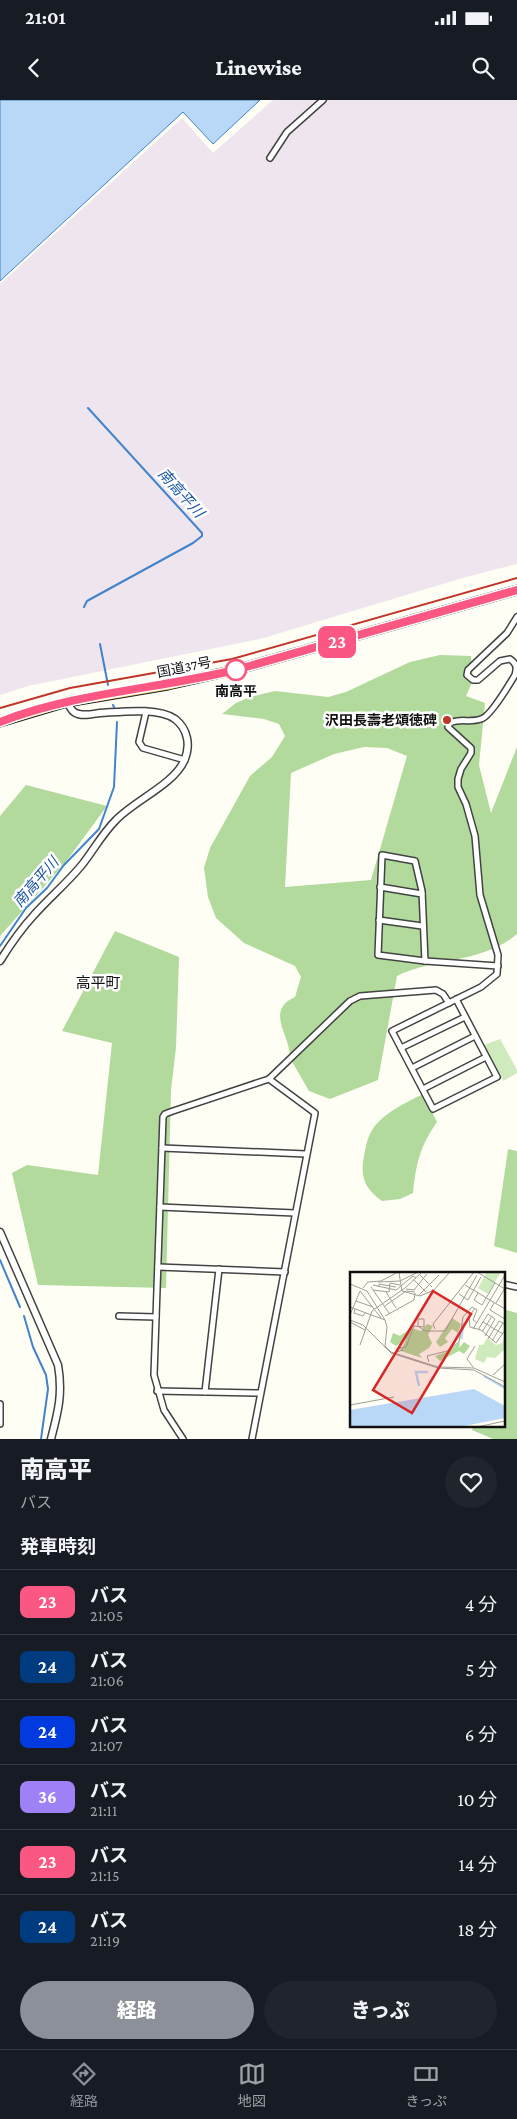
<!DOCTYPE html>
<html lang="ja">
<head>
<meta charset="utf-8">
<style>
	:root { --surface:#171b24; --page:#20242c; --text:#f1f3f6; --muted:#9ea1a6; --line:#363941; --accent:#8c9099 }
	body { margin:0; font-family:"Crimson Pro","Noto Sans JP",serif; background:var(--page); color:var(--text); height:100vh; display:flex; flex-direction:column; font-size:19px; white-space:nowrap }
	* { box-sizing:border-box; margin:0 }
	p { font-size:16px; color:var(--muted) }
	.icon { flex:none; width:28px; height:28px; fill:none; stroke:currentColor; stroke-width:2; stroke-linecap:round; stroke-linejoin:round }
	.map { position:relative; height:1339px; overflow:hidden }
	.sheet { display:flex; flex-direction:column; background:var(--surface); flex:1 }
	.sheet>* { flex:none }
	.badge { padding:0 10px; border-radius:8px; font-size:18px; line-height:32px }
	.map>.badge { position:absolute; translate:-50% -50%; box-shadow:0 0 0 2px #fff }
	h2 { padding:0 20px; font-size:19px; line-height:45px }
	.round { display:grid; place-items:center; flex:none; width:52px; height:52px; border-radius:26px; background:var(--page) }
	.head { display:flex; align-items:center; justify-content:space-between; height:85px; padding:0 20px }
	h1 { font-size:24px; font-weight:800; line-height:38px }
	.primary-button { display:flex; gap:10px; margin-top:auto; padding:10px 20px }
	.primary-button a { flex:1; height:58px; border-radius:30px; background:var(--accent); color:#fff; font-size:20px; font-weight:800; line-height:58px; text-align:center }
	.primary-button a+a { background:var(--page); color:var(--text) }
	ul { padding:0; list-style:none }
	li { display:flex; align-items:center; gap:15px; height:65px; padding:0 20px; border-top:1px solid var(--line) }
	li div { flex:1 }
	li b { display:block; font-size:19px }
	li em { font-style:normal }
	li .badge { min-width:55px; font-weight:700; text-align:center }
	.status { display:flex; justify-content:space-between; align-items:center; height:35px; padding:0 25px; background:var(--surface); direction:ltr }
	.status svg { height:14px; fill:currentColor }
	header { display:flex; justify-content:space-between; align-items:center; height:65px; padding:0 20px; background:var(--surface); font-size:22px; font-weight:800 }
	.dock { display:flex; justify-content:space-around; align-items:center; height:70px; border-top:1px solid var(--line); background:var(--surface); font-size:14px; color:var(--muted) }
	.dock a { display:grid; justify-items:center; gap:2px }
	.dock .on { color:var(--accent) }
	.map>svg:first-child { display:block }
	.industrial { fill:#eee5ee }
	.green { fill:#cfeabd }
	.forest { fill:#b1da9c; fill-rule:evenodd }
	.water { fill:#b9d7f6; stroke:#4183cc }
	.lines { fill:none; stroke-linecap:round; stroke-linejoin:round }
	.stream { stroke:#4183cc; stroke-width:2 }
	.minor-casing { stroke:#434343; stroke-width:8 }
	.tertiary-casing { stroke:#434343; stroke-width:9 }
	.trunk-casing { stroke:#212121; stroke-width:11 }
	.minor { stroke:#fff; stroke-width:5 }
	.tertiary { stroke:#fff; stroke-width:6 }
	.trunk { stroke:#f4cd66; stroke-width:9 }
	.rail { stroke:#c03429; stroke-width:2 }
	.line-casing { stroke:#fff; stroke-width:11 }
	.line { stroke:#fa5882; stroke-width:8 }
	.stop-dot { fill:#fff; stroke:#fa5882; stroke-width:2.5 }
	.poi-dot { fill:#c03429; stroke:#fff; stroke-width:2 }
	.labels { text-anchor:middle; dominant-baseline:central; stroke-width:5; stroke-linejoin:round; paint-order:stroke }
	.street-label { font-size:14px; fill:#101010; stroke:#fff }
	.stop-label { font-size:14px; font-weight:bold; fill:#101010; stroke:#fff }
	.poi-label { font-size:14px; font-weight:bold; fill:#101010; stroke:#fff; text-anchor:end }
	.water-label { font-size:15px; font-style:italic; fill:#1a56a2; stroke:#fff }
	.neighbourhood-label { font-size:15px; fill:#101010; stroke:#fff }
	.inset-river { fill:none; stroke:#b9d7f6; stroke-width:2.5 }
	.inset-road { fill:none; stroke:#9f9f99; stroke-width:1 }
	.view { fill:#d62828; fill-opacity:0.15; stroke:#d62828; stroke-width:2.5 }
	.inset-edge { fill:none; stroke:#101010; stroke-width:2.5 }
</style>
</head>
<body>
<div class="status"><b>21:01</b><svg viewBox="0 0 49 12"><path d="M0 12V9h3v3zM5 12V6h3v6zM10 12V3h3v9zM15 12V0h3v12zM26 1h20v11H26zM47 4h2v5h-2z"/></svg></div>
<header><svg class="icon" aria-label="back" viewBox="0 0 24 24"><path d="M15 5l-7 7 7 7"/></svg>Linewise<svg class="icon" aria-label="search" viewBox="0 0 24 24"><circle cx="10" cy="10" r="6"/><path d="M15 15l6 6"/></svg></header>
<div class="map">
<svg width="517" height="1339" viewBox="0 0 517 1339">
	<rect width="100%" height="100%" fill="#fffef4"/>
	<path class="industrial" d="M273,0H517V464L466,477L260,539L28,586L0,595V184L182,18L213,53Z"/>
	<path class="green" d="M500,939L517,970V973L503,981L484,945Z"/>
	<g class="forest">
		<path d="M440,555L471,556L473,580L466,596L485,603L479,665L491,713L517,647V834C481,864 436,857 397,876L378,980L330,999L309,991L290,958C291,936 264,911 295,897L301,877L295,866L244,843L216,818L208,797L204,768L210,748L250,676L272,657L285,636L279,624L264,619L222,614L236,603L250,597L275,591L328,597L346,592L410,562ZM364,647L387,648L407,656L371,780L285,787L291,673L334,654Z"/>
		<path d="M26,685L107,706L65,763L0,836V716Z"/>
		<path d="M115,831L179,857L176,948L171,990L166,1188L38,1185L12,1073L27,1065L98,1075L112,943L62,931Z"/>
		<path d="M423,994L437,1022C420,1046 416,1064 413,1093L400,1099L382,1101C367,1090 361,1080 363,1062C365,1052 366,1041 371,1032C381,1014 405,1003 423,994Z"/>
		<path d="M508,1049L517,1051V1153L494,1146Z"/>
		<path d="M503,1209L517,1213V1339H493L472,1330L474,1325H503Z"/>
	</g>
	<path class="water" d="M0,0H260L213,44L183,12L0,181Z"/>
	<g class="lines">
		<g class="stream">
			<path d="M84,507L87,501L193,443L202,436V433L88,308"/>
			<path d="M100,544L108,585"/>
			<path d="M113,605L114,607"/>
			<path d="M0,846L26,808L47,788L64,765L99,729L114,687L117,622"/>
			<path d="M0,1160L20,1207"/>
			<path d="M24,1216L33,1247L46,1275L48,1289L41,1339"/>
		</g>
		<g class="minor-casing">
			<g id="minor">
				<path d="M270,58L287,32L323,0"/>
				<path d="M146,612L139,642L143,648L185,660"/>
				<path d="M382,755L415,761L422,791L425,861L378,855Z"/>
				<path d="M380,787L422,794"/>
				<path d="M379,820L422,826"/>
				<path d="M425,861L498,866"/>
				<path d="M456,899L497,977L433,1009L392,931L481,887L497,874L498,855L480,795L475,736L466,704L458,687V679L461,669L471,653V648L448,627L450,623C460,618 470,623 481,619C490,617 509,585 515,575C517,568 517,564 510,559L500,561L478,580H473L467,575L468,570L507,533L517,517"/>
				<path d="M401,948L465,917"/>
				<path d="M412,968L475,936"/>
				<path d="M423,989L486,957"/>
				<path d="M162,1048L306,1054"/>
				<path d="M160,1107L295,1113"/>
				<path d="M158,1167L285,1172"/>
				<path d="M503,1184L517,1187"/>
				<path d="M119,1216L156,1217"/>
				<path d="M157,1291L260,1293"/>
				<path d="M205,1292L219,1169"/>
				<path d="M0,1304V1324"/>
				<path d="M183,1339L164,1310L154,1275L163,1017L165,1014L173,1011L269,979L350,901L360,896L436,890L443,894L449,903"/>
				<path d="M252,1339L315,1013L269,979"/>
			</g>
		</g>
		<g class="tertiary-casing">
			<g id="tertiary">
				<path d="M0,861C10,845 21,829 34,815C49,798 67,783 81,766C93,751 102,734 116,720C134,701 174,684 184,661C191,646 188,629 175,619C158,607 120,612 100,613C92,614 81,617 74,612C71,610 69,605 67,602"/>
				<path d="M0,1132L58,1265C63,1294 58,1312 51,1339"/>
			</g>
		</g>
		<g class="trunk-casing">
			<path id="trunk" d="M0,622L67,602L168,585L239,569L517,490"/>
		</g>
		<use href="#minor" class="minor"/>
		<use href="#tertiary" class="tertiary"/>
		<use href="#trunk" class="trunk"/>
		<path class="rail" d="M0,608L70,588L232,559L517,478"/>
	</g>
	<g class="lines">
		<g class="line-casing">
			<path id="line" d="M0,622C76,592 160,589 239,569L517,490"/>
		</g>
		<use href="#line" class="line"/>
	</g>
	<circle class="stop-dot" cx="236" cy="570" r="10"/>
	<circle class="poi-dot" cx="447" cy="620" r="5"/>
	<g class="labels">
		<g class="street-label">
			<text transform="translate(184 567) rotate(-11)">国道37号</text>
		</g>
		<g class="stop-label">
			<text x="236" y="591">南高平</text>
		</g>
		<g class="poi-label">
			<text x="437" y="620">沢田長壽老頌徳碑</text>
		</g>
		<g class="water-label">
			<text transform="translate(181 393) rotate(48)">南高平川</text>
			<text transform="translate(36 782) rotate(-49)">南高平川</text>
		</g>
		<g class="neighbourhood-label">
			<text x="98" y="883">高平町</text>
		</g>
	</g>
	<g transform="translate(350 1172)">
		<rect width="155" height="155" fill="#fffef4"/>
		<path d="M137,0L150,1L138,22L128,16ZM155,64V77L145,86L137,85L134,91L125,87L129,73H133L137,66L146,73L152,71Z" fill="#cfeabd"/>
		<path d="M102,46L111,52L108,61L102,57L95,66L98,70L90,75L86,70ZM77,52L83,54L78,63L82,71L79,76L69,82L72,86L51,79L56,67L46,74L40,70L43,61L50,64L61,56L71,59ZM110,70L109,76L114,70L120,74L114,82L109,79L90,89L85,84L99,79Z" fill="#b1da9c"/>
		<path d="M124,117L155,134V146L109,155H0V138Z" fill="#b9d7f6"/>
		<path class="inset-river" d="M111,67L114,51M134,104L155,116M69,114L66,100H78"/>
		<path class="inset-road" d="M53,0L49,1L52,19L70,24L84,18L100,0M127,0L155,17M70,3L82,15M64,8L76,20M28,10L50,9L68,0M0,12L17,19L35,48M23,13L46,18L63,4L66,6M115,13L155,37M21,15L39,41M29,15V12L46,15M13,16L18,10L31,9L48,0M56,17L64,18L77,2M23,18L39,20L40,11L50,13M10,19L31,46M36,20L46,36M128,21L124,28L132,33L145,11M109,22L118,28L131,5M68,24L89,3M6,29L23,35M144,31L140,38L155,47M146,31L155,16M35,34L56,19L65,20M0,35L35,48L37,55L35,74L41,80L88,95L124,96L155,110M125,36L119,45L120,55L131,58L146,71L155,58M5,37L4,41L13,44L15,41M0,43L10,19M35,44L64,28L65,21M0,48L13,53L41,81L88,96L124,98L155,115M0,50L15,58M133,50L153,62M68,54L75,59H95L127,3M85,57L83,52L124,0M123,57L155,3M128,58L138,42L145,47L135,64M132,60L142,44M138,67L149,49L155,52M142,69L153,51M10,73L22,39L55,16L72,0M46,80L53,78L49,76L56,75L64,54L74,55V47H68V54M79,90L77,84L97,79L109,70L113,45L122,35L127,38L123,48L127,51M123,95L117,87L125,74M143,103L155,92M0,133L44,125M127,155L155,149"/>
		<path class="view" d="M83,19L121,42L62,141L23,118Z"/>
		<rect width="155" height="155" class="inset-edge"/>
	</g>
</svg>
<b class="badge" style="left:337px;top:542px;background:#fa5882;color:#fff">23</b>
</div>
<section class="sheet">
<div class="head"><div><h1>南高平</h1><p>バス</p></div><a class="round"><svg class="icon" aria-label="heart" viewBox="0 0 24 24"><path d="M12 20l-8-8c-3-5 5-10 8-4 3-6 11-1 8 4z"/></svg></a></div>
<h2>発車時刻</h2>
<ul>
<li><span class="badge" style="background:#fa5882;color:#fff">23</span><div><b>バス</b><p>21:05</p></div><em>4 分</em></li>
<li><span class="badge" style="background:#003b80;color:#fff">24</span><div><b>バス</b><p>21:06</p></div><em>5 分</em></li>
<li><span class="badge" style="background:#013adf;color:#fff">24</span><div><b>バス</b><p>21:07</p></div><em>6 分</em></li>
<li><span class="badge" style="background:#9f81f7;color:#fff">36</span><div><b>バス</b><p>21:11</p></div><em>10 分</em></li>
<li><span class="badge" style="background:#fa5882;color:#fff">23</span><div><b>バス</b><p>21:15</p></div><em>14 分</em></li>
<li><span class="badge" style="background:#003b80;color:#fff">24</span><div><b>バス</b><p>21:19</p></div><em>18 分</em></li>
</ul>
<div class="primary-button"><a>経路</a><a>きっぷ</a></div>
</section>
<nav class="dock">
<a class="on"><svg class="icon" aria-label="directions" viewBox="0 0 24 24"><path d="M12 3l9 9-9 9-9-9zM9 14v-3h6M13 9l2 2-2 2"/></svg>経路</a>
<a><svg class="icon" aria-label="map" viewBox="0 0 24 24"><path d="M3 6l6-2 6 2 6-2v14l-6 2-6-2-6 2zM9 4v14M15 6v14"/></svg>地図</a>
<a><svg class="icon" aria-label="tickets" viewBox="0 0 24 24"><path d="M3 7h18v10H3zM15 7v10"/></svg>きっぷ</a>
</nav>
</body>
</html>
